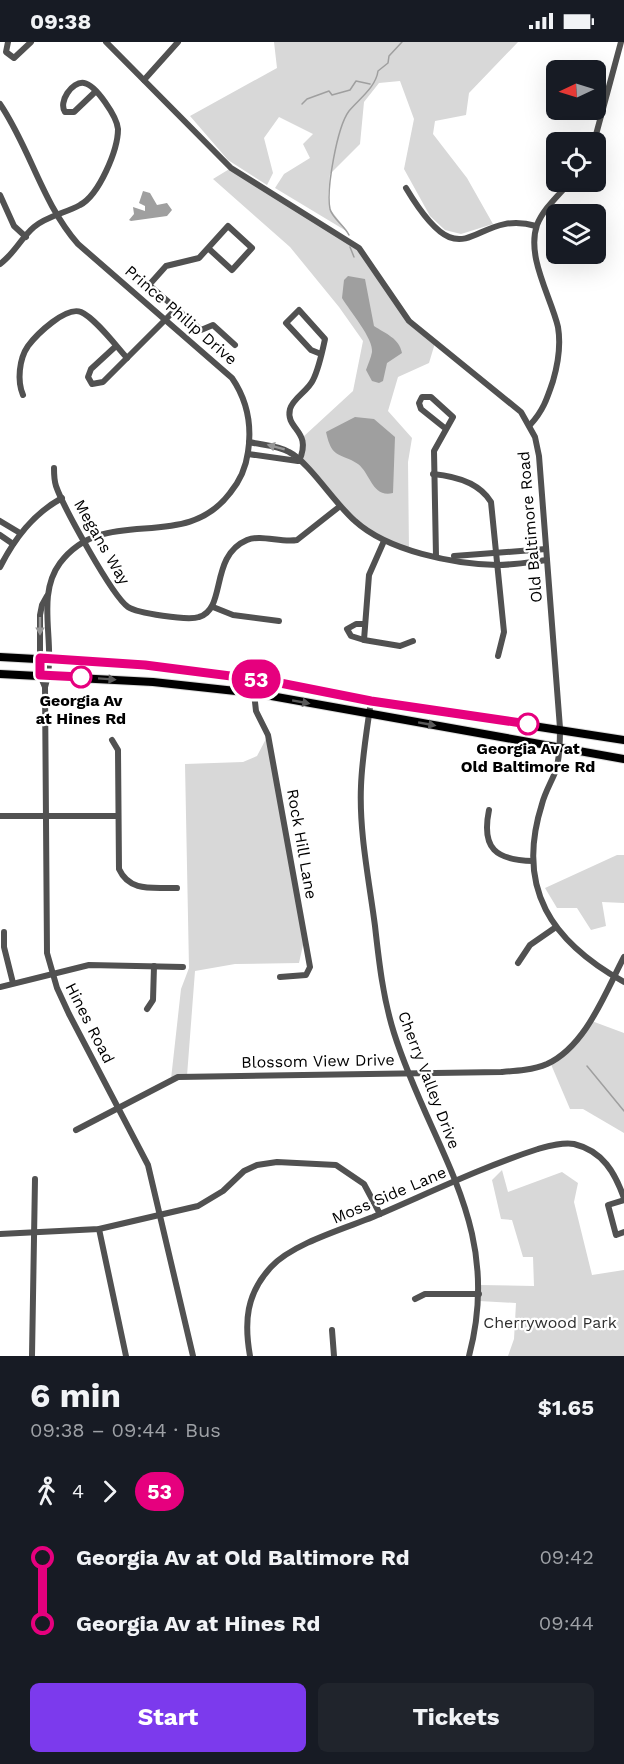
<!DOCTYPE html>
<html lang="en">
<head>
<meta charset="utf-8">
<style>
	:root { --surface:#171b24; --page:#20242c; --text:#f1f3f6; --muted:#9ea1a6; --accent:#7c3aed }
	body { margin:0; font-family:"Work Sans",sans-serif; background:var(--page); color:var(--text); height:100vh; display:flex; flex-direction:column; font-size:22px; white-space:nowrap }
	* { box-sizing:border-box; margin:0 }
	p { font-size:20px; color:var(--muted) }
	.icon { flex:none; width:33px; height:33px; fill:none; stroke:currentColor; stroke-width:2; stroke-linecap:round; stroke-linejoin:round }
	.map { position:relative; height:1314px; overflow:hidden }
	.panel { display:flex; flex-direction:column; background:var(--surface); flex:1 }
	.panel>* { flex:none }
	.badge { padding:0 12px; border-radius:20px; font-size:21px; line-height:39px }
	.needle { width:39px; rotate:266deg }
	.buttons { position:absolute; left:546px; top:18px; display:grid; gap:12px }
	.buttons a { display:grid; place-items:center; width:60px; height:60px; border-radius:9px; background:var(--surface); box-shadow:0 6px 24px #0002; font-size:30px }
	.map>.badge { position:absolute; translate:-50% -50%; box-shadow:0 0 0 3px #fff }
	.legs { display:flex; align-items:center; gap:9px; height:66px; padding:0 30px; font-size:20px }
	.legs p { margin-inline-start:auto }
	.head { display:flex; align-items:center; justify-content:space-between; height:102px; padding:0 30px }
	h1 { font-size:33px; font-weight:700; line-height:45px }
	.cta { display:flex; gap:12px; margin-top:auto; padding:12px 30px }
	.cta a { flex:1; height:69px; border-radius:9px; background:var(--accent); color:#fff; font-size:24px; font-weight:700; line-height:69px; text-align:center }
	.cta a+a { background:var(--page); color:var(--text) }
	ul { padding:0 30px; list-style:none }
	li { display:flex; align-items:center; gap:21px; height:66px; font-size:22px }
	li i { display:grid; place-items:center; width:9px; height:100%; margin:0 8px; background:currentColor }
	li i::after { content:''; width:15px; height:15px; margin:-8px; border:4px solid; border-radius:50%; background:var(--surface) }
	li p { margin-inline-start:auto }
	li:first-child i { background:linear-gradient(#0000 50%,currentColor 0) }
	li:last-child i { background:linear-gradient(currentColor 50%,#0000 0) }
	.status { display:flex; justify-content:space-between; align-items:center; height:42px; padding:0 30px; background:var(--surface); direction:ltr }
	.status svg { height:16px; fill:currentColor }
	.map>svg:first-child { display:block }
	.green { fill:#d8d8d8 }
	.water { fill:#9f9f9f }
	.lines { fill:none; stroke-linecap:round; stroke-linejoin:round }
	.stream { stroke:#9f9f9f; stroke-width:1.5 }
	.major-casing { stroke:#dbdbdb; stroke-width:10 }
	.minor { stroke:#515151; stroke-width:6 }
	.major { stroke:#000; stroke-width:8 }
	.oneway { fill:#979797 }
	.oneway2 { fill:#595959 }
	.line-1-casing { stroke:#fff; stroke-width:14 }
	.line-1 { stroke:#e6007e; stroke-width:9 }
	.stop-1-dot { fill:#fff; stroke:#e6007e; stroke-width:3 }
	.labels { text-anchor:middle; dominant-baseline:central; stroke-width:4.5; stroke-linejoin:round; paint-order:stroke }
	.street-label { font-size:16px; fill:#000; stroke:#fff }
	.stop-label { font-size:16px; font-weight:bold; fill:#000; stroke:#fff }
	.park-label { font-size:16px; fill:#2f2f2f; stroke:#fff }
</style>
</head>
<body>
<div class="status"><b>09:38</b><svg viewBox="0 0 49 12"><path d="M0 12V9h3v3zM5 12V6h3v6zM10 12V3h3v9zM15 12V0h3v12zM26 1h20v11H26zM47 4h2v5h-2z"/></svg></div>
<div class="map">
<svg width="624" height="1314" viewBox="0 0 624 1314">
	<rect width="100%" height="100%" fill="#fff"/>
	<g class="green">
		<path d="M274,0H518L469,51L466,73L435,79L433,92L467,136L493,182L461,192L445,188L430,174L404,127L414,77L400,39L379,41L364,60L360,102L330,132L328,152L329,166L348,190L275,146L284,132L310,116L303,102L313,92L279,75L264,96L273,131L267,143L228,118L190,74L277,26Z"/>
		<path d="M231,126L359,206L397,263L435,301L429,321L398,335L388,369L412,396L408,420L409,508L357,482L299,419L303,395L353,349L363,299L339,265L290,205L213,137Z"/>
		<path d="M268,693L305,894L299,921L235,922L195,929L187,1034L171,1037L181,947L189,926L185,722L243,720L257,714Z"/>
		<path d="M617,813H624V861L602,860L606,884L591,888L577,866H557L545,846Z"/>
		<path d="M589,978L624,991V1091L583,1067H570L550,1020L564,1011Z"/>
		<path d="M502,1128L508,1150L562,1130L578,1141L574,1160L592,1233L624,1228V1314H508L514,1297L516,1261L479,1259V1243L534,1244L533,1215H523L512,1178L501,1177L492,1138Z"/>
	</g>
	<g class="water">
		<path d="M143,149L150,151L157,163L167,161L172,168L167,174L131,179L129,178L134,172L133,165L145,169V164L139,161Z"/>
		<path d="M348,234L365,237L374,284C386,292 399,296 402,311L387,321L383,339L379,341L372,339L366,328C368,322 371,316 372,310C374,297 349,268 342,256L344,238Z"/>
		<path d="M355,375L374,377L395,395L393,451C372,456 371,432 358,422C340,410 332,418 326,390Z"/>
	</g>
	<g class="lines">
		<g class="stream">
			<path d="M302,62L307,57L329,49L332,53L350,48L356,39L370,42"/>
			<path d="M349,193C345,184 332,176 330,167C326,148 337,85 349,69C359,57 376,45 378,29L388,21L389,14L402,0"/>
			<path d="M350,205L354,215"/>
			<path d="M587,1024L624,1069"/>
		</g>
		<g class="major-casing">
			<g id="major">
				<path d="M0,615L145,623L270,639L371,659L624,698"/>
				<path d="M0,632L153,640L254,651L624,717"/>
			</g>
		</g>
		<g class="minor">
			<path d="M8,0L6,10L14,16L31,0"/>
			<path d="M106,0L231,126L359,206L409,279L521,370L535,395L539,414L560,686C560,700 560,715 556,728C552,739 545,750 542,762C515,847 552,900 624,940"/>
			<path d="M144,38L178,0"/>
			<path d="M0,62C30,106 42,161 78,202L232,336C247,358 252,384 248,410C246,425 240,439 230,451C183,513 106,460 60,521C34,556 58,605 45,645L47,911L57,946L69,972L148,1123L193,1314"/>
			<path d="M594,100L621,0"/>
			<path d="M406,146C466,246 471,165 536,184"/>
			<path d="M0,153L14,184L26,195"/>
			<path d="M208,206L232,228L252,206L228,184L199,216L166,224L149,243L201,288L213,283L235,303"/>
			<path d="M0,222C14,212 21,196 34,185C47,174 66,171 80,163C99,153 118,108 118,87C117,75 96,43 84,41C72,39 58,60 65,70H74L95,50"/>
			<path d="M116,304L91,327L88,335L92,342L103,340L176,267"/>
			<path d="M23,353C17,339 19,317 28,304C37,292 66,264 81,270C95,276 116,304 127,316"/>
			<path d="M530,383C543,369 547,357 553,339C558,322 561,303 558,285C551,255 526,215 537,183C543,167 559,153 570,140"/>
			<path d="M249,400C262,403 277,403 289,410C309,420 335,462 355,479C388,509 453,522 497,523C513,523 531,520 547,518"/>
			<path d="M248,412L298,419"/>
			<path d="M299,419C313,388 285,388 290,367C293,356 308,349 313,338C319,326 322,311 325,297L299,268L286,281L311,308L321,312"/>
			<path d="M54,426C54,432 54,438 56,444C63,464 112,554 128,565C137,571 188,579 199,575C227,567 209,514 247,498C261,492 281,501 297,498L339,465"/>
			<path d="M433,432C454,434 479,440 491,460L504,590L498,614"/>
			<path d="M0,479L20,491"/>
			<path d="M0,493L13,502"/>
			<path d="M384,499L369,533L364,598L400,604L413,599"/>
			<path d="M436,514L434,409L453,375L431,355H422L419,361L421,367L446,387"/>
			<path d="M454,514L546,507"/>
			<path d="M0,525C15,496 33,472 62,456"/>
			<path d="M213,565L233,573L279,579"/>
			<path d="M364,598L351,594L347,587L356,582H365"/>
			<path d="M45,645L40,633V573L42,563L47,554"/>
			<path d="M254,651L256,669L268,693L310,925L306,933L280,935"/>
			<path d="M371,659C367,687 362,716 361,744C359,790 369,838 375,884C379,920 383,956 394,991C431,1108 504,1183 469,1314"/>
			<path d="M112,698L118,708L119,827C130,851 154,845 177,846"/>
			<path d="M489,768C481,807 496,818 533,819"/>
			<path d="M0,774H118"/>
			<path d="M4,890V905L13,941"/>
			<path d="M518,921L530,903L556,885"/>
			<path d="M0,945L89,923L183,925"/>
			<path d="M147,967L153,958L154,924"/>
			<path d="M76,1088L178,1035L501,1030C516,1029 533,1028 547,1022C586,1004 605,951 624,915"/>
			<path d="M624,1158L608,1163L616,1193L624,1190"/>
			<path d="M99,1187L126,1314"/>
			<path d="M0,1192L99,1187L198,1164L223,1149L244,1129L257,1123L277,1120L336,1123L364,1142L380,1172"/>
			<path d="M415,1257L425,1252H479"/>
			<path d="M332,1288L334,1314"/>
			<path d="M32,1314L35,1137"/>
			<path d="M250,1314C244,1280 246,1252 271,1225C292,1202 343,1187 373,1175C427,1152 482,1125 538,1107C549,1104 563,1100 574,1102C603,1109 615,1131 624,1156"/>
		</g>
		<use href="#major" class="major"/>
	</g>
	<defs><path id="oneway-solid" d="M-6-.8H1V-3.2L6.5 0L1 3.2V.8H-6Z" transform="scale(1.5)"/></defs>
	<g class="oneway">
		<use href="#oneway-solid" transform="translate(276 405) rotate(-165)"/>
		<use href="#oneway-solid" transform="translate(40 584) rotate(90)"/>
	</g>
	<g class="oneway2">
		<use href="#oneway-solid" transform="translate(107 637) rotate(4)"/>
		<use href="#oneway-solid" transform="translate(301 660) rotate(10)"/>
		<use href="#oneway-solid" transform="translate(427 682) rotate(10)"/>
	</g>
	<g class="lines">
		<g class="line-1-casing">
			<path id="line-1" d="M81,635L40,633V616L145,623L270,639L371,659L528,682"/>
		</g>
		<use href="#line-1" class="line-1"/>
	</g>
	<g class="stop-1-dot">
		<circle cx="81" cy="635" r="10"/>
		<circle cx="528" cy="682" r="10"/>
	</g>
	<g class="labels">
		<g class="street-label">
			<text transform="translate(181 273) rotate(41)">Prince Philip Drive</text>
			<text transform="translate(530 485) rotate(-95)">Old Baltimore Road</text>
			<text transform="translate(102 500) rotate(60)">Megans Way</text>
			<text transform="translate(302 802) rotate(80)">Rock Hill Lane</text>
			<text transform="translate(90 981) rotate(63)">Hines Road</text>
			<text transform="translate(318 1019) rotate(-1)">Blossom View Drive</text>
			<text transform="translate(429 1038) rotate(69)">Cherry Valley Drive</text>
			<text transform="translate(389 1153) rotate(-23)">Moss Side Lane</text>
		</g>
		<g class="stop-label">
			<text x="81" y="658">Georgia Av<tspan x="81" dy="18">at Hines Rd</tspan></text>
			<text x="528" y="706">Georgia Av at<tspan x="528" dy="18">Old Baltimore Rd</tspan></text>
		</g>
		<g class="park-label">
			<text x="550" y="1280">Cherrywood Park</text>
		</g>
	</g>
</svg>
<div class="buttons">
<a><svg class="needle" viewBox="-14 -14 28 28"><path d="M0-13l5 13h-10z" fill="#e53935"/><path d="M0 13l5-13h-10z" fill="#9ea1a6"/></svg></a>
<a><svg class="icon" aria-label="locate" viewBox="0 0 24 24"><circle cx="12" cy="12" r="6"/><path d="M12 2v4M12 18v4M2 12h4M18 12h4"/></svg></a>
<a><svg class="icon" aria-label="layers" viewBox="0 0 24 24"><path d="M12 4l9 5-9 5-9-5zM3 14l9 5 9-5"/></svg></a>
</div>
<b class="badge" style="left:256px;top:637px;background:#e6007e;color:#fff">53</b>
</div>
<section class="panel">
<div class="head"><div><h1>6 min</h1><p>09:38 – 09:44 · Bus</p></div><b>$1.65</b></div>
<div class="legs"><svg class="icon" aria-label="walk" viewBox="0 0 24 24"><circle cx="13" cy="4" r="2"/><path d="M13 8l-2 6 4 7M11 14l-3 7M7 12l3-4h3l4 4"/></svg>4<svg class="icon" aria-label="forward" viewBox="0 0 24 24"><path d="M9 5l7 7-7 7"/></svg><b class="badge" style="background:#e6007e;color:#fff">53</b></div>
<ul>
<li><i style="color:#e6007e"></i><b>Georgia Av at Old Baltimore Rd</b><p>09:42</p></li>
<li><i style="color:#e6007e"></i><b>Georgia Av at Hines Rd</b><p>09:44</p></li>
</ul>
<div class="cta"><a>Start</a><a>Tickets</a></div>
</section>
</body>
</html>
